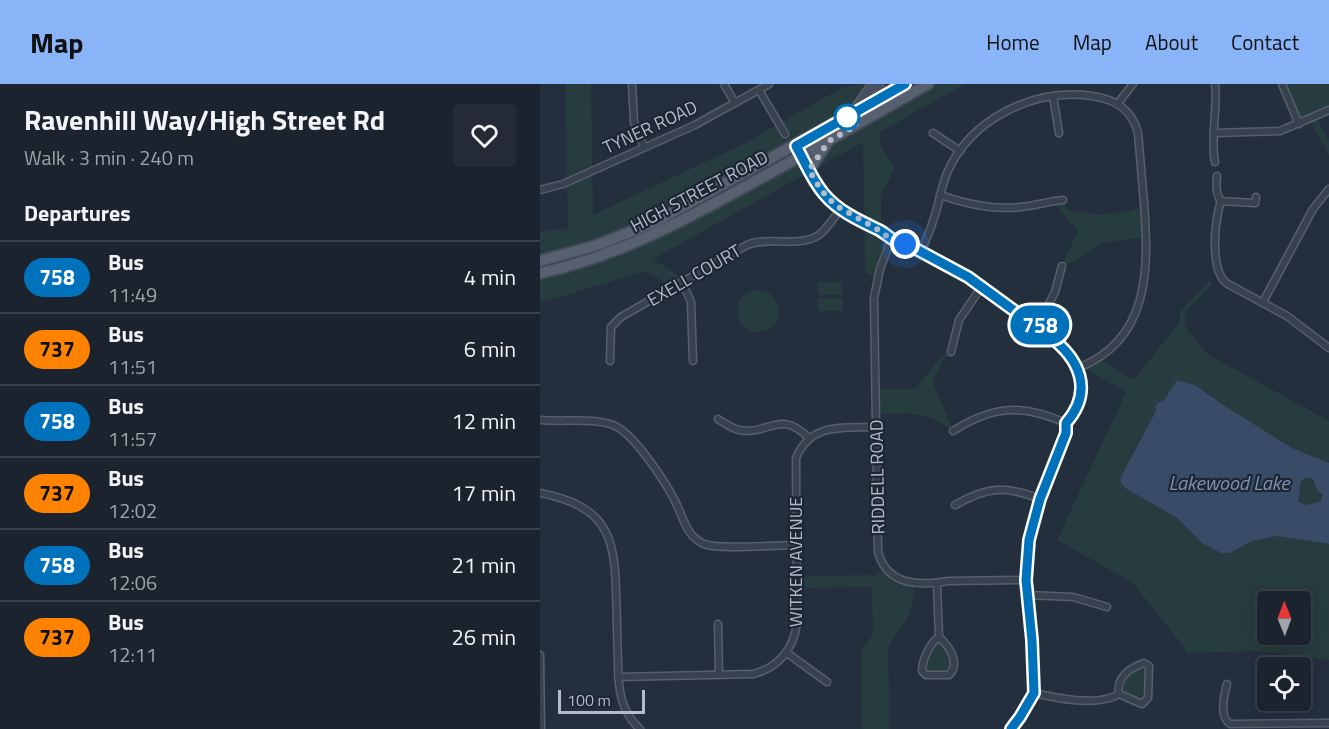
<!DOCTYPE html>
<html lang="en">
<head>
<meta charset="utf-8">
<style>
	:root { --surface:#1b232e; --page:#242b36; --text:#f1f3f6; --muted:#a0a4aa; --line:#39404a; --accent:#8ab4f8 }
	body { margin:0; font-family:"Titillium Web",sans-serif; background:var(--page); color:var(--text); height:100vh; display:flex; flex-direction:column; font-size:22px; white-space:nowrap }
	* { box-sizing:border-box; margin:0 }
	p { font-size:20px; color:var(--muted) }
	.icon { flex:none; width:33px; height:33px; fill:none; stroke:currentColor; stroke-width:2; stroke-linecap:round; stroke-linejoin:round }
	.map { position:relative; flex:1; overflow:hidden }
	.drawer { display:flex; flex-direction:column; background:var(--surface); width:540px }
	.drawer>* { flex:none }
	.badge { padding:0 12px; border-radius:20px; font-size:21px; line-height:39px }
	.needle { width:39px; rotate:359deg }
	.fabs { position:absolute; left:717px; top:507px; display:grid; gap:12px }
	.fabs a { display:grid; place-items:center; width:54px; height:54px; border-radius:6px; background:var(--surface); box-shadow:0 3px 15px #0003,0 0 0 2px var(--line); font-size:30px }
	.scale { position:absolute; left:18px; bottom:15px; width:87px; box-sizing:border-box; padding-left:6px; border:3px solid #b4bcc9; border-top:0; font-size:16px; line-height:21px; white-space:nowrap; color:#b4bcc9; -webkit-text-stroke:4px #1d2633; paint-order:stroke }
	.you { position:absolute; width:30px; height:30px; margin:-15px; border:4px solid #fff; border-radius:50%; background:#1a73e8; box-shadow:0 0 0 9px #1a73e833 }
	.map>.badge { position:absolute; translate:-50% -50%; box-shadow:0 0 0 3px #fff }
	h2 { padding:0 24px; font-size:22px; line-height:54px }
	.round { display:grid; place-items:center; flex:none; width:63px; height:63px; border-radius:6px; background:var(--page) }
	.headline { display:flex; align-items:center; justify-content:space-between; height:102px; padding:0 24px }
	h1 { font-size:28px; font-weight:700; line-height:45px }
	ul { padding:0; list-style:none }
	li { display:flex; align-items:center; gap:18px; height:72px; padding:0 24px; border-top:2px solid var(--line) }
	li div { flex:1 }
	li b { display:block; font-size:22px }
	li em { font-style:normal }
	li .badge { min-width:66px; font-weight:700; text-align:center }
	header { display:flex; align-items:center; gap:36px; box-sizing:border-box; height:84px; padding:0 30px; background:var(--accent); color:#111 }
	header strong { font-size:28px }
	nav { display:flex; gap:33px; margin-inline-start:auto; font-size:21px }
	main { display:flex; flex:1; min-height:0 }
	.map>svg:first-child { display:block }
	.green { fill:#263c3f; fill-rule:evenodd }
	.water { fill:#394c67; fill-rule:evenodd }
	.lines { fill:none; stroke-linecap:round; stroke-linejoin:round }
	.minor-casing { stroke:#565f6c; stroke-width:9 }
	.secondary-casing { stroke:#565f6c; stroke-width:12 }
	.primary-casing { stroke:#414a57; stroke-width:14 }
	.minor { stroke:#38414e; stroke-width:6 }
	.secondary { stroke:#465061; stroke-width:9 }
	.primary { stroke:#56606e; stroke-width:10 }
	.line-casing { stroke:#fff; stroke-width:14 }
	.line { stroke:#0072bc; stroke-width:9 }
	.walk { stroke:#b4bcc9; stroke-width:6; stroke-dasharray:0 10.8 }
	.stop-dot { fill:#fff; stroke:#0072bc; stroke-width:3 }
	.labels { text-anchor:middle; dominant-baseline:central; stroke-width:4.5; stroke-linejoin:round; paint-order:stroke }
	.street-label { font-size:18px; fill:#b4bcc9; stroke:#1d2633 }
	.water-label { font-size:20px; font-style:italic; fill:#7c92b1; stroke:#1d2633 }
</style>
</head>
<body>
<header>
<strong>Map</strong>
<nav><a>Home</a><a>Map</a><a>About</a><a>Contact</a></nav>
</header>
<main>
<section class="drawer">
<div class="headline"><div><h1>Ravenhill Way/High Street Rd</h1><p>Walk · 3 min · 240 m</p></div><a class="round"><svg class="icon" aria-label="heart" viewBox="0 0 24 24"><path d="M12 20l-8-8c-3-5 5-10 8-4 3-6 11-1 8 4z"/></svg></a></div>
<h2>Departures</h2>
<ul>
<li><span class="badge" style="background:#0072bc;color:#fff">758</span><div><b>Bus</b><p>11:49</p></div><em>4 min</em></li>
<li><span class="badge" style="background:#ff8200;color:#111">737</span><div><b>Bus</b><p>11:51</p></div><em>6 min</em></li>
<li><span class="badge" style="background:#0072bc;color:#fff">758</span><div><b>Bus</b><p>11:57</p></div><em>12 min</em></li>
<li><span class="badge" style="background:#ff8200;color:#111">737</span><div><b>Bus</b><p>12:02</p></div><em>17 min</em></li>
<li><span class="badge" style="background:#0072bc;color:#fff">758</span><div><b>Bus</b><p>12:06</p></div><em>21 min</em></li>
<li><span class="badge" style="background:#ff8200;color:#111">737</span><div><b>Bus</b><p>12:11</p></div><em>26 min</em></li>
</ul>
</section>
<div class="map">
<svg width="789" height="645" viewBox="0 0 789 645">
	<rect width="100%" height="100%" fill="#242f3e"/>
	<g class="green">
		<path d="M25,0H51L53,131L203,60L300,5L316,0H330L311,31L115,138L0,177V148L28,144Z"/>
		<path d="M388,0H425L340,48L341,63L355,84L341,111V147L350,155L337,194L325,189L323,58L113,175L145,196L132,203L105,187L0,219V189L53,175L261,71L269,86L289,57Z"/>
		<path d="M742,0H789V26L776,32L789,57V72L770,36L759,40Z"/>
		<path d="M523,116L528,126L561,131L604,124L606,153L562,159L533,178L522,182L538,147L522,129L514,117Z"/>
		<path d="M670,197L672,200L646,228L645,243L669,271L789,337V379L752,364L686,323L655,301L637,296L624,316L617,319L615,322L616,327L580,394L581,399L585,404L637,434L655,453L690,469L712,457L737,452L789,460V576L717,567L646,569L645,564L593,499L517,456L586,308L542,283L559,275L594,296L640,237V228ZM728,518H760V550H728Z"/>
		<rect x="278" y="198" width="24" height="13"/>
		<circle cx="218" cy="227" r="21"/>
		<rect x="278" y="214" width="25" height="13"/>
		<path d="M411,268L403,276L393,298L413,347C387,327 368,329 336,330V305H375L402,272Z"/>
		<path d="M767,394L774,397L777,406L783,411L780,418L766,421L758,418L761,397Z"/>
		<path d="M345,484L352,491L376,498L370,530L348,564L350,645H322L321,566L333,551L332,503L257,504L256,492L334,491Z"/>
		<path d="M396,554L411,568L412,588L389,591L382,581Z"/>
		<path d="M600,580L609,583L604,620L578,607V600Z"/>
	</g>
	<path class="water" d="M637,296L655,301L686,323L752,364L789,379V460L737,452L712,457L690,469H681L662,459L637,434L585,404L581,399L580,394L616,327L615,323L617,319L624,316ZM765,394H770L774,397L777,406L783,411L780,418L766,421L758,418L761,397Z"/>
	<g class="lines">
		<g class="minor-casing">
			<g id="minor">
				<path d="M92,0L94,38L104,63"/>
				<path d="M184,0L195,19"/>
				<path d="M742,0L759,40"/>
				<path d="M219,6L245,50"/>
				<path d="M513,12L519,49"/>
				<path d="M578,19L593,0"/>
				<path d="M393,49L420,67"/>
				<path d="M675,49L740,47L789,26"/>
				<path d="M256,62L281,106L291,118L303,126L342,148L351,156L363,158L428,193L487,236L499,239L505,248L521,260L530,270L538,284L541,307L534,331L526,339L525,352L500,415L490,449L486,496L492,557L494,609L480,633L471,645"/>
				<path d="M675,78C670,53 678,25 675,0"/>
				<path d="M677,92C677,99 675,105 678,111C679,115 681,115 680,120C675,138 669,188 688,200L747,232L789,264"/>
				<path d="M0,106L23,100L155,41L229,0"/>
				<path d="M400,111C427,120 452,126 480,123C495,122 509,117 523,116"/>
				<path d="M680,117L715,119L716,113"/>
				<path d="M351,156L340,185L334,214L338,468C347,502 380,502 408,497L486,496"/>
				<path d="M381,168C385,157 391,145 394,134C399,119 401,104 407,89C431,34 494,4 552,12C575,15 592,25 598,49C600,73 602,96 604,119C609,185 610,256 538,284"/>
				<path d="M142,198L151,218L153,277"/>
				<path d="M723,218L773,125L789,105"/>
				<path d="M499,239L515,208L522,182"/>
				<path d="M411,268L419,236L442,202"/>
				<path d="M70,277L71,243L81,233L207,161C229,152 259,164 279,151C287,145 294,133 301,125"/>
				<path d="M178,335C184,339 191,344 199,346C229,352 239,324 269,354"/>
				<path d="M0,336C22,338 53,334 73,341C93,348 124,396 134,415C143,431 145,452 164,460C179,466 236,461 256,461"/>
				<path d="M413,347C454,321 482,320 526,339"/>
				<path d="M0,409C64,422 75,448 76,509C77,532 77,555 78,578C78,603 80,627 100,645"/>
				<path d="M415,421C447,403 465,401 500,415"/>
				<path d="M397,500L399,553"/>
				<path d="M488,511L533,513L567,523"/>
				<path d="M178,540L179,591"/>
				<path d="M399,553C409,562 421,579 409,591H386L382,587C382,576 390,559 399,553Z"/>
				<path d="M247,569L287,598"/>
				<path d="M0,571L1,645"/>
				<path d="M604,579L609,582L608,614L602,620L579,610C576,594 589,584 604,579Z"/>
				<path d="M78,593L213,590C238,584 254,565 257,539L256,374C271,338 304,344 336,343"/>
				<path d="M687,600C684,611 679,633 690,640L789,639"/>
				<path d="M494,609C516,614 558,623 579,610"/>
			</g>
		</g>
		<g class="secondary-casing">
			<g id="secondary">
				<path d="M337,0L346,16"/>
				<path d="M313,29L331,3"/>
			</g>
		</g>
		<g class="primary-casing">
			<g id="primary">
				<path d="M269,86L287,59"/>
				<path d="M0,177L58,161L115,138L365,0"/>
				<path d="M0,189C80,172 150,133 221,94C277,63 332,32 388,0"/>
			</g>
		</g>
		<use href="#minor" class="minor"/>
		<use href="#secondary" class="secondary"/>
		<use href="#primary" class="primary"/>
	</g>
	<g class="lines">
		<g class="line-casing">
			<path id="line" d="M365,0L256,62C265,78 272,96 284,110C298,127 320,137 339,146C350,152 350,157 363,158L428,193L487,236C502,241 498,243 509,252C540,275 554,307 526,339V349L500,415L489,456L486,496L492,556L494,609L480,633L471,645"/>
		</g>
		<use href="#line" class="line"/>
		<path class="walk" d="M307,33L317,41L289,57L269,86L281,106L295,121L342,148L351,156L365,160"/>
	</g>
	<circle class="stop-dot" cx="307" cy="33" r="12"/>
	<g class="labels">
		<g class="street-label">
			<text transform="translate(110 43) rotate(-25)">TYNER ROAD</text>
			<text transform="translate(159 107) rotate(-28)">HIGH STREET ROAD</text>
			<text transform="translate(154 191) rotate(-30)">EXELL COURT</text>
			<text transform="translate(337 393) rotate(-91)">RIDDELL ROAD</text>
			<text transform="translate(255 478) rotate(-90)">WITKEN AVENUE</text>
		</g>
		<g class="water-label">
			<text x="689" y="398">Lakewood Lake</text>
		</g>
	</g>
</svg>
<div class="fabs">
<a><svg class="needle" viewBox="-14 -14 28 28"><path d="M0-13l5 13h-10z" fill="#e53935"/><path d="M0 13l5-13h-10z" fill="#a0a4aa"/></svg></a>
<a><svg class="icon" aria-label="locate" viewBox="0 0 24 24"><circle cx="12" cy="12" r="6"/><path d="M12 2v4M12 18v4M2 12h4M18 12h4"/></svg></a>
</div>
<div class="scale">100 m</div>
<div class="you" style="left:365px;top:160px"></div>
<b class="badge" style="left:500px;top:241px;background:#0072bc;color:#fff">758</b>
</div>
</main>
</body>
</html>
